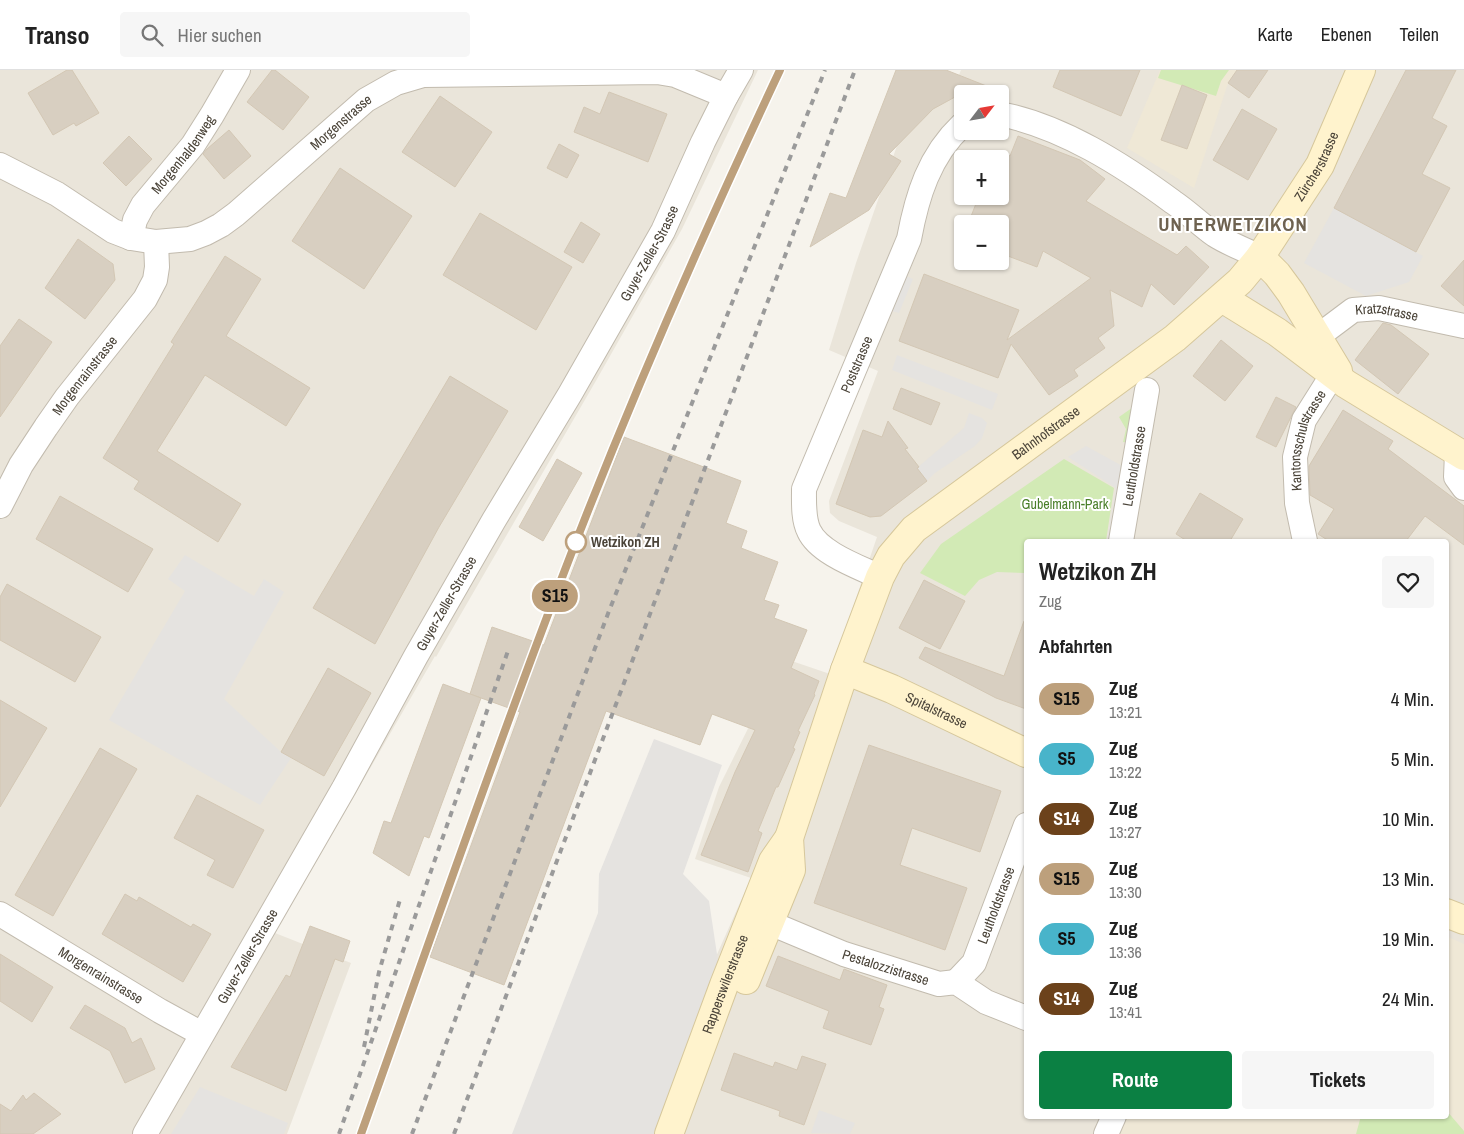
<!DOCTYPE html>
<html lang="de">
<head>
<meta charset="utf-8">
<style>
	:root { --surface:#fff; --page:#f6f6f6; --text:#222; --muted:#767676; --line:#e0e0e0; --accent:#0b8043 }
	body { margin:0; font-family:"Archivo Narrow",sans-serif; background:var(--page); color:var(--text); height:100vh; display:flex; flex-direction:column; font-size:19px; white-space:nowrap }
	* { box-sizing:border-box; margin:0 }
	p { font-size:16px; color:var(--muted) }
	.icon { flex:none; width:28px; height:28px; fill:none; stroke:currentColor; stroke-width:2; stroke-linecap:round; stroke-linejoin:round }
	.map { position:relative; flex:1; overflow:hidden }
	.details { position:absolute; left:1024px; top:469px; width:425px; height:580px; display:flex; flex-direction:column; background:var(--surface); border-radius:5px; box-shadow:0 1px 4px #0004 }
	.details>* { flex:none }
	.badge { padding:0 10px; border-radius:16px; font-size:18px; line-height:32px }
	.needle { width:32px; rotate:59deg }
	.buttons { position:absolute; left:954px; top:15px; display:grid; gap:10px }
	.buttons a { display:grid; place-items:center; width:55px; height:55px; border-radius:5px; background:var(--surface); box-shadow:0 1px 4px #0004; font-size:25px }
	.map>.badge { position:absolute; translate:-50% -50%; box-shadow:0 0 0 2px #fff }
	h2 { padding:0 15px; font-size:19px; line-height:45px }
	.round { display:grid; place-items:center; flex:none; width:52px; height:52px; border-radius:5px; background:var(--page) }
	.overview { display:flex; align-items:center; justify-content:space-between; height:85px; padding:0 15px }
	h1 { font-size:24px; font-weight:700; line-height:38px }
	.button { display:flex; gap:10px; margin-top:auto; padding:10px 15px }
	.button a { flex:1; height:58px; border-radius:5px; background:var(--accent); color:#fff; font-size:20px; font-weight:700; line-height:58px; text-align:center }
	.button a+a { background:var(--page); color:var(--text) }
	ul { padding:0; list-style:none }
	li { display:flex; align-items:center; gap:15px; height:60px; padding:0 15px }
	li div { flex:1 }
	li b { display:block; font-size:19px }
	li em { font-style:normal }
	li .badge { min-width:55px; font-weight:700; text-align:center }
	header { display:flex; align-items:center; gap:30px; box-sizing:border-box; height:70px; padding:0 25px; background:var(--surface); border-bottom:1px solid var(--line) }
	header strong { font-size:24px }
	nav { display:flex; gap:28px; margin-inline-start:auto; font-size:18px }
	.search { width:350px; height:45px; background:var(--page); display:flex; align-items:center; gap:12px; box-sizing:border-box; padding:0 18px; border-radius:5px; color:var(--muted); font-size:19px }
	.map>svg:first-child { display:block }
	.residential { fill:#eae5da; fill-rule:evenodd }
	.education { fill:#efe8d6 }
	.green { fill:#d2eab5 }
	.parking { fill:#e5e3e0 }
	.building { fill:#d8cfc1; stroke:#d3c7b4 }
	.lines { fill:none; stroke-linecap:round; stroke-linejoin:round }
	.street-casing { stroke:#c2bbae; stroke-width:26 }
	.secondary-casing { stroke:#d6c79b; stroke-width:30 }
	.street { stroke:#fff; stroke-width:24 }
	.secondary { stroke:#fff3cd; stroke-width:28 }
	.rail { stroke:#9a9a9a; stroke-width:4; stroke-dasharray:6 6; stroke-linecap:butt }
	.line-casing { stroke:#fff; stroke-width:11 }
	.line { stroke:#bda07c; stroke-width:8 }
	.stop-dot { fill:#fff; stroke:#bda07c; stroke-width:2.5 }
	.labels { text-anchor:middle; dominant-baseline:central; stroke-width:4; stroke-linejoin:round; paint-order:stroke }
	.street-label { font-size:14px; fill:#4b4439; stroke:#fff }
	.park-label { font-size:14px; fill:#4a7f2a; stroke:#fff }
	.stop-label { font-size:14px; font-weight:bold; fill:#4b4439; stroke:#fff; text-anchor:start }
	.district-label { font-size:19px; font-weight:bold; letter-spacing:1px; fill:#6e6250; stroke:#fff }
</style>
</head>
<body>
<header>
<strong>Transo</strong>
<div class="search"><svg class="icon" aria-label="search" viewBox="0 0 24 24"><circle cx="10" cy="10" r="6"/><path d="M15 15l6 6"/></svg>Hier suchen</div>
<nav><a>Karte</a><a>Ebenen</a><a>Teilen</a></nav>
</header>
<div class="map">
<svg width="1464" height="1064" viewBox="0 0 1464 1064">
	<rect width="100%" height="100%" fill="#f6f3ec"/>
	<g class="residential">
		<path d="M0,0H758L682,159L597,309L436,587L435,586L275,863L351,893L287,1064H0Z"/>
		<path d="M961,0H1464V1064H650L714,891L751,808L695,789L719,717L783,588L830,604L877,467L839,451L830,443L829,431L878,301L829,280L856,193L907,47L969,10L959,5ZM962,24H1000V61H962ZM962,89H1000V126H962ZM962,154H1000V191H962ZM1026,471H1446V1046H1026Z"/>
	</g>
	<g class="education">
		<path d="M1160,0H1237L1228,13L1194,118L1127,78Z"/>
		<path d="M1446,866L1464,874V1064H1118L1126,1046H1446Z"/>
	</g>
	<g class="green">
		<path d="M1161,0H1229L1221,11L1216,26L1158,8Z"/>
		<path d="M1139,333L1130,373L1123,372L1126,359L1119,347Z"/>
		<path d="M1064,389L1114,418L1106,471H1026V503L997,502L979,510L965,526L920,503L941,474Z"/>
		<path d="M1446,1040L1464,1061V1064H1356L1361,1046H1446Z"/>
	</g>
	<g class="parking">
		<path d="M1334,138L1423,186L1409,212L1366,226L1304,193Z"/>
		<path d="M906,206L913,209L899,243L892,241Z"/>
		<path d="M897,285L998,324L992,340L892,300Z"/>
		<path d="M969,343L982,348L987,353L982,368L975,376L935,403L927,411L917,398L964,358Z"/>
		<path d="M1086,376L1126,398L1114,471H1107L1116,418L1068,387Z"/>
		<path d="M185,485L254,526L264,509L284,522L224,629L281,682L291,688L260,735L109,650L185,521L168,509Z"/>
		<path d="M654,669L722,695L683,804L709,831L718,891L659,1064H512L598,843L599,804Z"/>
		<path d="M200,1017L288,1053L284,1064H171Z"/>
		<path d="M819,1040L855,1053L850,1064L811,1063Z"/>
	</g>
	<g class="building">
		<path d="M67,0H72L99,43L76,56L74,53L53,65L28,23Z"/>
		<path d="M272,0H275L309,27L283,60L247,32Z"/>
		<path d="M896,0H946L989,17L955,27L933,39L889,84L901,91L869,140L810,177L830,123L846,128Z"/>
		<path d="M1060,0H1140L1121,46L1053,17Z"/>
		<path d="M1237,0H1268L1249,28L1228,13Z"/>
		<path d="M1406,0H1456L1432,48L1447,56L1422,104L1450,118L1416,182L1334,138Z"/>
		<path d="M1182,15L1207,25L1187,79L1161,70Z"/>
		<path d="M609,22L667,44L648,92L574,62L584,37L600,44Z"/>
		<path d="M440,26L492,62L455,117L402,82Z"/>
		<path d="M1242,39L1277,59L1248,110L1213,90Z"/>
		<path d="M229,60L251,86L224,109L203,84L207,79Z"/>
		<path d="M129,66L152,89L126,116L103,93Z"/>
		<path d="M1018,66L1080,90L1105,109L1086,131L1177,185L1186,176L1209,197L1174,235L1151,214L1142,237L1110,220L1114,256L1098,268L1105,278L1074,300L1078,306L1049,325L1011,274L998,308L899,271L924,204L1019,240L1007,270L1091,208L1043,181L1037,197L1000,183V154H968L979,126H1000V98L1006,84L1010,86Z"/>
		<path d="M559,74L579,85L567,108L547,98Z"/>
		<path d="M340,98L412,146L364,219L292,171Z"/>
		<path d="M480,143L572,197L536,260L443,205Z"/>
		<path d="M581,152L600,164L583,193L564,182Z"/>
		<path d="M78,169L113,194L115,210L85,249L45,218Z"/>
		<path d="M225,186L261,209L226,266L310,318L286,356L205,305L157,381L241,434L218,472L134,419L139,411L103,388L174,274L171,272Z"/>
		<path d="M1464,190V236L1441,216Z"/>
		<path d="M19,249L52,272L0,347V276Z"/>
		<path d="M1383,253L1391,255L1429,284L1398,324L1355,290Z"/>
		<path d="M1221,270L1253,296L1225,331L1193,306Z"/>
		<path d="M450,306L508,341L439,457L375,574L313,538Z"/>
		<path d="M901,318L940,333L931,355L893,339Z"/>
		<path d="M1276,327L1296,337L1276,377L1256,367Z"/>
		<path d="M1343,340L1393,371L1388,379L1464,436V475L1425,446L1406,471H1329L1318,464L1334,439L1310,425L1309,396Z"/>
		<path d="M888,351L908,378L905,379L919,397L917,398L927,411L881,446L870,447L836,434L863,360L882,367Z"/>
		<path d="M624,367L741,411L726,453L747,461L741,478L778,492L764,530L779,535L774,548L807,560L791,598L819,611L814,624L815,625L798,661L800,662L793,678L795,679L778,717H776L758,761L762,763L748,802L701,785L735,702L755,660L712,644L700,675L606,641L504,915L430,887L520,642L470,624L492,557L544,575Z"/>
		<path d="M557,389L582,403L543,471L519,457Z"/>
		<path d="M1200,423L1243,449L1230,471H1187L1176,464Z"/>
		<path d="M60,426L153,479L128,522L36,469Z"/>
		<path d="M924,510L965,531L940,579L899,558Z"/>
		<path d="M7,514L101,567L75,612L0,570V527Z"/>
		<path d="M1024,551L1026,552V639L996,628L919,588L925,577L1004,606Z"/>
		<path d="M328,598L371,623L324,706L281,682Z"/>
		<path d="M443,614L481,628L429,768L424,766L409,806L373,783L384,751L391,753Z"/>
		<path d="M0,630L47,658L0,737Z"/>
		<path d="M869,675L1001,721L980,782L912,758L900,795L967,818L945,880L814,833Z"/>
		<path d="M100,678L137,699L53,846L15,825Z"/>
		<path d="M197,725L264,760L233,818L207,805L215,790L174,768Z"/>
		<path d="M125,824L137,831L139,827L191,857L193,854L211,864L183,912L102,864Z"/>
		<path d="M310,856L350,871L343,892L335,889L286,1021L231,997L286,905L290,907Z"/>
		<path d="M0,884L53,917L32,952L0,931Z"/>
		<path d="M778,886L840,910L844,899L887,915L879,937L884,939L871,975L823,958L829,941L766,916Z"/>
		<path d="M85,935L125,958L132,973L141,968L155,999L125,1013L110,981L70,958Z"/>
		<path d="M734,983L773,997L775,992L797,1000L802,986L826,994L804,1055L779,1046L780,1041L721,1020Z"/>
		<path d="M34,1023L61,1044L33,1064H0V1034L11,1041L23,1025L26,1030Z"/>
	</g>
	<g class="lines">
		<g class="street-casing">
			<g id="street">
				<path d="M1000,44C1062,56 1123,95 1173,132C1188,142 1201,155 1215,165C1229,174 1246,180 1260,187"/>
				<path id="s1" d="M0,95L57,124L113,161L131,168L156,172L190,169L206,163L221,155L236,144L366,30L396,13L423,5L657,2L675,5L726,26"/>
				<path id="s2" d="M131,168L135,150L143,135L193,75L212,45L238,0"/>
				<path id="s3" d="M1317,267L1353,240L1379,238L1464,256"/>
				<path d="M1457,383L1456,407L1464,418"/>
				<path id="s4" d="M0,436L21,395L46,357L67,327L145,229L155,210L157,197L156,172"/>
				<path id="s5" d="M1121,471L1147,320"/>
				<path id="s6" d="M1305,471L1297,433L1295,387L1304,350L1333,304"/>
				<path id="s7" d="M880,507C859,497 819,483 809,461C803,449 804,432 804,419L909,169C917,126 929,86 962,55"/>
				<path id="s8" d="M0,844L160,941L202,964"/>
				<path id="s9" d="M770,853L844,884L939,914L956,912L986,932L1026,948"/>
				<path id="s10" d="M956,912L974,893L1026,755"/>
				<path id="s11" d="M145,1064L344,718L416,586L494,450L570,324L663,161L703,72L726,26L741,0"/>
				<path d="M1106,1064L1114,1046"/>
			</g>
		</g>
		<g class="secondary-casing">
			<g id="secondary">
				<path d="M1260,187L1277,204L1291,223L1338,301"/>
				<path d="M1222,228L1277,262L1346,314L1464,386"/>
				<path id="s12" d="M845,600L892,619L1026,683"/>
				<path d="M1446,843L1464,850"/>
				<path d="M746,910L791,800L789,768"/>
				<path id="s13" d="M669,1064L724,915L773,791L789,768L845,600L880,507L891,486L914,459L1175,268L1240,211L1260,187L1320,95L1361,0"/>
			</g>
		</g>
		<use href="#street" class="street"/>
		<use href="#secondary" class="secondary"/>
		<g class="rail">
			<path d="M364,977L379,902L401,826"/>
			<path d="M339,1064L509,578"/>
			<path d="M361,1064C426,882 488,698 558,518C625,342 700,170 780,0"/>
			<path d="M412,1064L609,541L825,0"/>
			<path d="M454,1064L855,0"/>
		</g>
	</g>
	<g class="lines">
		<g class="line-casing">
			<path id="line" d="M361,1064C426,882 489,698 558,518C625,342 700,170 780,0"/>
		</g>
		<use href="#line" class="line"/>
	</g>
	<circle class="stop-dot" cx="576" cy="472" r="10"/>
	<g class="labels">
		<g class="street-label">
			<text stroke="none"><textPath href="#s1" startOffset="402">Morgenstrasse</textPath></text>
			<text stroke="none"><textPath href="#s2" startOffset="100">Morgenhaldenweg</textPath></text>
			<text stroke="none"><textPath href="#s13" startOffset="1204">Zürcherstrasse</textPath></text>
			<text stroke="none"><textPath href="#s11" startOffset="1015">Guyer-Zeller-Strasse</textPath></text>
			<text stroke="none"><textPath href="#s3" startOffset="79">Kratzstrasse</textPath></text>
			<text stroke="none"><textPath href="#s7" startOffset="264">Poststrasse</textPath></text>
			<text stroke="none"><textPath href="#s4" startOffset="156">Morgenrainstrasse</textPath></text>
			<text stroke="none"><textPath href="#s13" startOffset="819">Bahnhofstrasse</textPath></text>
			<text stroke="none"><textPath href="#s6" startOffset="104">Kantonsschulstrasse</textPath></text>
			<text stroke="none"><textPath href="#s5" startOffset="76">Leutholdstrasse</textPath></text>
			<text stroke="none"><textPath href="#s11" startOffset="610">Guyer-Zeller-Strasse</textPath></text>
			<text stroke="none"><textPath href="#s12" startOffset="100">Spitalstrasse</textPath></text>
			<text stroke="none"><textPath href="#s10" startOffset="88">Leutholdstrasse</textPath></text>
			<text stroke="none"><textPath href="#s11" startOffset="205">Guyer-Zeller-Strasse</textPath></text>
			<text stroke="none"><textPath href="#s9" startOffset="124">Pestalozzistrasse</textPath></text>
			<text stroke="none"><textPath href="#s8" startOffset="118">Morgenrainstrasse</textPath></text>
			<text stroke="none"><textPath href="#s13" startOffset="160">Rapperswilerstrasse</textPath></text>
		</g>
		<g class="park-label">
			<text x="1065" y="434">Gubelmann-Park</text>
		</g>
		<g class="stop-label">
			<text x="591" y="472">Wetzikon ZH</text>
		</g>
		<g class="district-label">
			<text x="1233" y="154">UNTERWETZIKON</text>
		</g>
	</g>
</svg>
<div class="buttons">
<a><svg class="needle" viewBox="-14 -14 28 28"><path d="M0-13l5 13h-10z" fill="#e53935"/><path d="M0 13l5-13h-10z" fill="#767676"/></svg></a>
<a>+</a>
<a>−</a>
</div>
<b class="badge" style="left:555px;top:526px;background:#bda07c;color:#111">S15</b>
<section class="details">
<div class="overview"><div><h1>Wetzikon ZH</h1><p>Zug</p></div><a class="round"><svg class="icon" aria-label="heart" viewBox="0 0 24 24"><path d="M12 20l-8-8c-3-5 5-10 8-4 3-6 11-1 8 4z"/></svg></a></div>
<h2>Abfahrten</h2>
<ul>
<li><span class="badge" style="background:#bda07c;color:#111">S15</span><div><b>Zug</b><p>13:21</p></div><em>4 Min.</em></li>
<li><span class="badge" style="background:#48b4ca;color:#111">S5</span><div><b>Zug</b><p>13:22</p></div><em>5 Min.</em></li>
<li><span class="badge" style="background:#6c421b;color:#fff">S14</span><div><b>Zug</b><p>13:27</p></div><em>10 Min.</em></li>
<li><span class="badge" style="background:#bda07c;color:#111">S15</span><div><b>Zug</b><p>13:30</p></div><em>13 Min.</em></li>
<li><span class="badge" style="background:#48b4ca;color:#111">S5</span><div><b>Zug</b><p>13:36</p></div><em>19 Min.</em></li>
<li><span class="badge" style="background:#6c421b;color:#fff">S14</span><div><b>Zug</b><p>13:41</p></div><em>24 Min.</em></li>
</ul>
<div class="button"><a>Route</a><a>Tickets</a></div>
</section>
</div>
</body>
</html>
